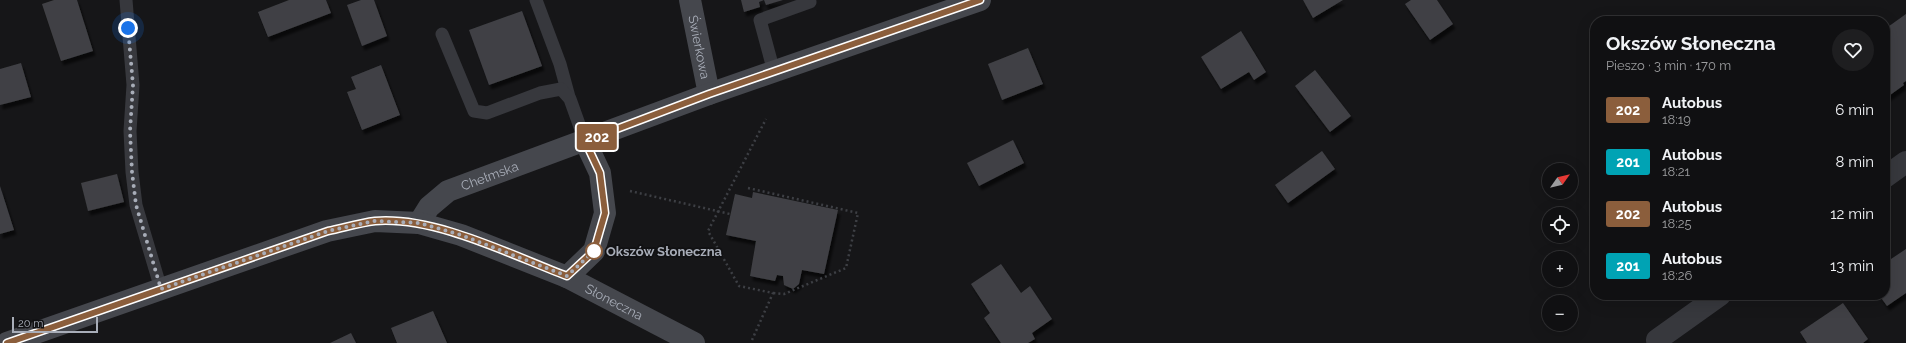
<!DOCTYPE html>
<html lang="pl">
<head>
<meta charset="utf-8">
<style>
	:root { --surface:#101012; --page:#1e1e20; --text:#f1f3f6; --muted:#9c9d9f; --line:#303032 }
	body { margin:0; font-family:Raleway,sans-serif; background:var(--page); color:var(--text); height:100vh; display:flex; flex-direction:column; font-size:15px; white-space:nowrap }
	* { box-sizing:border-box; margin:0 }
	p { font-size:13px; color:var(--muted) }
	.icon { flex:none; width:22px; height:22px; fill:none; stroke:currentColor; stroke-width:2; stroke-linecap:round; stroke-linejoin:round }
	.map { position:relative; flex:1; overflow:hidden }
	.details { position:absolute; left:1590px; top:16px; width:300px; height:284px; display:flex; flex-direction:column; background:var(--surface); border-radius:16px; box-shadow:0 4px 16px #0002,0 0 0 1px var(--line) }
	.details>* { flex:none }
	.badge { padding:0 8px; border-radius:3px; font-size:14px; line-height:26px }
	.needle { width:26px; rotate:56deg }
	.controls { position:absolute; left:1542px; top:163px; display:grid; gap:8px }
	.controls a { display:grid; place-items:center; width:36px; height:36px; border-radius:50%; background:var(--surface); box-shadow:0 4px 16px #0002,0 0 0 1px var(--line); font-size:20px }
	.scale { position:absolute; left:12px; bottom:10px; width:86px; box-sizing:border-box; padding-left:4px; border:2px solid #a8adb8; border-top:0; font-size:11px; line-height:14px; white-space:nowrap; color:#a8adb8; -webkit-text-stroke:3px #111113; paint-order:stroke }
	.you { position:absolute; width:20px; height:20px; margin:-10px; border:3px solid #fff; border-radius:50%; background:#1a73e8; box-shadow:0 0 0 6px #1a73e833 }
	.map>.badge { position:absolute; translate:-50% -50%; box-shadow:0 0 0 2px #fff }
	.round { display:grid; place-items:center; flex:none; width:42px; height:42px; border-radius:21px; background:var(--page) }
	.headline { display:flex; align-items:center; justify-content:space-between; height:68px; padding:0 16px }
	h1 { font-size:19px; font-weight:700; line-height:30px }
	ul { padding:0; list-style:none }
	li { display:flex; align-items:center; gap:12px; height:52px; padding:0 16px }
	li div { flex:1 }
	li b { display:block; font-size:15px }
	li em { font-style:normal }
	li .badge { min-width:44px; font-weight:700; text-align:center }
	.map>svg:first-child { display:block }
	.building { fill:#404145; filter:url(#shadow) }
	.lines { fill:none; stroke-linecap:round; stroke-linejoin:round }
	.path { stroke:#3d3f44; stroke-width:2.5; stroke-dasharray:2 3; stroke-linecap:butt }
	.lane { stroke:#37383d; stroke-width:13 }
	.street { stroke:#37383d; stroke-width:22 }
	.secondary { stroke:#45474d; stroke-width:22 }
	.line-casing { stroke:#fff; stroke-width:9 }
	.line { stroke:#8b5e3c; stroke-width:6 }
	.walk { stroke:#a8adb8; stroke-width:4; stroke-dasharray:0 7.2 }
	.stop-dot { fill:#fff; stroke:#8b5e3c; stroke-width:2 }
	.labels { text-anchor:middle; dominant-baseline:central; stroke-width:3.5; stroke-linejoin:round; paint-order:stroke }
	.street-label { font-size:13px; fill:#a8adb8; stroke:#111113 }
	.stop-label { font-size:13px; font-weight:bold; fill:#a8adb8; stroke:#111113; text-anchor:start }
</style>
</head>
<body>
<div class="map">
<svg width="1906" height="343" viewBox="0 0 1906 343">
	<defs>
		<filter id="shadow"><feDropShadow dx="2.5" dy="4.5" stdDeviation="1" flood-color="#0009"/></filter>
	</defs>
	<rect width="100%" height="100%" fill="#161618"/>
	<g class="building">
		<path d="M54,0H77L93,51L61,61L42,4Z"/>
		<path d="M289,0H326L331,13L268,37L258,12Z"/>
		<path d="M361,0H374L387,36L362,46L347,5Z"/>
		<path d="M741,0H783L766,5L764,0L759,2L760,7L744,12Z"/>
		<path d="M1303,0H1343L1313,18Z"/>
		<path d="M1411,0H1437L1453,24L1430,40L1405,4Z"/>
		<path d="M522,11L542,66L489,85L469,30Z"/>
		<path d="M1906,14V81L1903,83L1904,85L1886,98L1885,46L1889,44L1885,39V29Z"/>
		<path d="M1241,31L1266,72L1254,80L1249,72L1221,89L1201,57Z"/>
		<path d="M1028,48L1043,84L1002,100L988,64Z"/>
		<path d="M21,63L31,97L0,105V69Z"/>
		<path d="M381,65L400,115L362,130L347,92L356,89L351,77Z"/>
		<path d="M1315,70L1351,116L1330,132L1295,86Z"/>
		<path d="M1013,140L1024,163L979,186L967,163Z"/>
		<path d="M1322,151L1335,169L1288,203L1275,185Z"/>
		<path d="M117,174L124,202L88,211L81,183Z"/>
		<path d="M0,186L14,230L0,234Z"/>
		<path d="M753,192L838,210L824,274L802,270L799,284L793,289L784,285L783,276L777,275L775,281L750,276L756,241L726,235L735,194L752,198Z"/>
		<path d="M1906,249V293L1887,306L1879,295H1885V267L1889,264L1888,261Z"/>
		<path d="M1001,264L1021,293L1030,286L1052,319L1032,333L1035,339L1028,343H1001L984,318L990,313L971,284Z"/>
		<path d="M1843,303L1868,339L1863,343H1807L1800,332Z"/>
		<path d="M433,311L447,343H397L391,328Z"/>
		<path d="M351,333L356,343H330Z"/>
	</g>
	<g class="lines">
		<g class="path">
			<path d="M748,188L858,213L846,268L784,294L773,293"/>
			<path d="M630,191L730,214"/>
			<path d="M752,340L773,293L739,286L708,231L766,119"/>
		</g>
		<g class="lane">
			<path d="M126,0L133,85L130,131L132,172L136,205L161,289"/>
			<path d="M536,0L560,64L569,97"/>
			<path d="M442,34L474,111L487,113L540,93L561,89L570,99L585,141"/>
			<path d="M774,72L760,20L810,2"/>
		</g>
		<g class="street">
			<path d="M1885,177L1906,162"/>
			<path d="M1657,340L1720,295"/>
		</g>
		<g class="secondary">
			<path id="s1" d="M690,0L709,94"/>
			<path id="s2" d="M419,223L429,207L448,191L709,94L980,0"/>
			<path d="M567,277L594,251L605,213L600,173L585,141"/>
			<path id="s3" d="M7,343L327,231L375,221L419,223L461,235L567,277L694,343"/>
		</g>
	</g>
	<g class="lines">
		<g class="line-casing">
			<path id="line" d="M7,343L328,231C343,228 359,223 375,221C435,216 511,255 567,276L594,251L605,213L600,173L585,141L709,94L980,0"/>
		</g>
		<use href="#line" class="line"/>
		<path class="walk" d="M128,28L133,85L130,131L132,172L136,205L161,289L328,231L375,221L419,223L461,235L567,276L594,251"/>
	</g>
	<circle class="stop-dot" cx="594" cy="251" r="8"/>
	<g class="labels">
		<g class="street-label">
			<text stroke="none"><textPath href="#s1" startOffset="48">Świerkowa</textPath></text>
			<text stroke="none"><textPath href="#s2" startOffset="88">Chełmska</textPath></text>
			<text stroke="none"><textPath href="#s3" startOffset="643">Słoneczna</textPath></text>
		</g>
		<g class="stop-label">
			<text x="606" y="251">Okszów Słoneczna</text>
		</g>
	</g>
</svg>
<div class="controls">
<a><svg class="needle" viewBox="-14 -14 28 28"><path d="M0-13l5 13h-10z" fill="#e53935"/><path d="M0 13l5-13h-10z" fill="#9c9d9f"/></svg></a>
<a><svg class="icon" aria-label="locate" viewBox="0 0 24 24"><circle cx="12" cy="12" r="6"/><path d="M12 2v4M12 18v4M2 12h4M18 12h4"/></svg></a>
<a>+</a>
<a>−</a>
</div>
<div class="scale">20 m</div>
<div class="you" style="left:128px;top:28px"></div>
<b class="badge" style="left:597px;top:137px;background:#8b5e3c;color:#fff">202</b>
<section class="details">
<div class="headline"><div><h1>Okszów Słoneczna</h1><p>Pieszo · 3 min · 170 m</p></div><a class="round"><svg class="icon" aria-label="heart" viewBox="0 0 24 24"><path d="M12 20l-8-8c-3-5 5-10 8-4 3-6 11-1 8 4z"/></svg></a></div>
<ul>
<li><span class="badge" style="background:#8b5e3c;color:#fff">202</span><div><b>Autobus</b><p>18:19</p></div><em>6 min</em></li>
<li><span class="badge" style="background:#00a3b4;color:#fff">201</span><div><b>Autobus</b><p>18:21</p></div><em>8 min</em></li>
<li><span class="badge" style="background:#8b5e3c;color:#fff">202</span><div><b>Autobus</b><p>18:25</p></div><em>12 min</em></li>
<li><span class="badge" style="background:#00a3b4;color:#fff">201</span><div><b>Autobus</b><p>18:26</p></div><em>13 min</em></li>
</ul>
</section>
</div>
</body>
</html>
